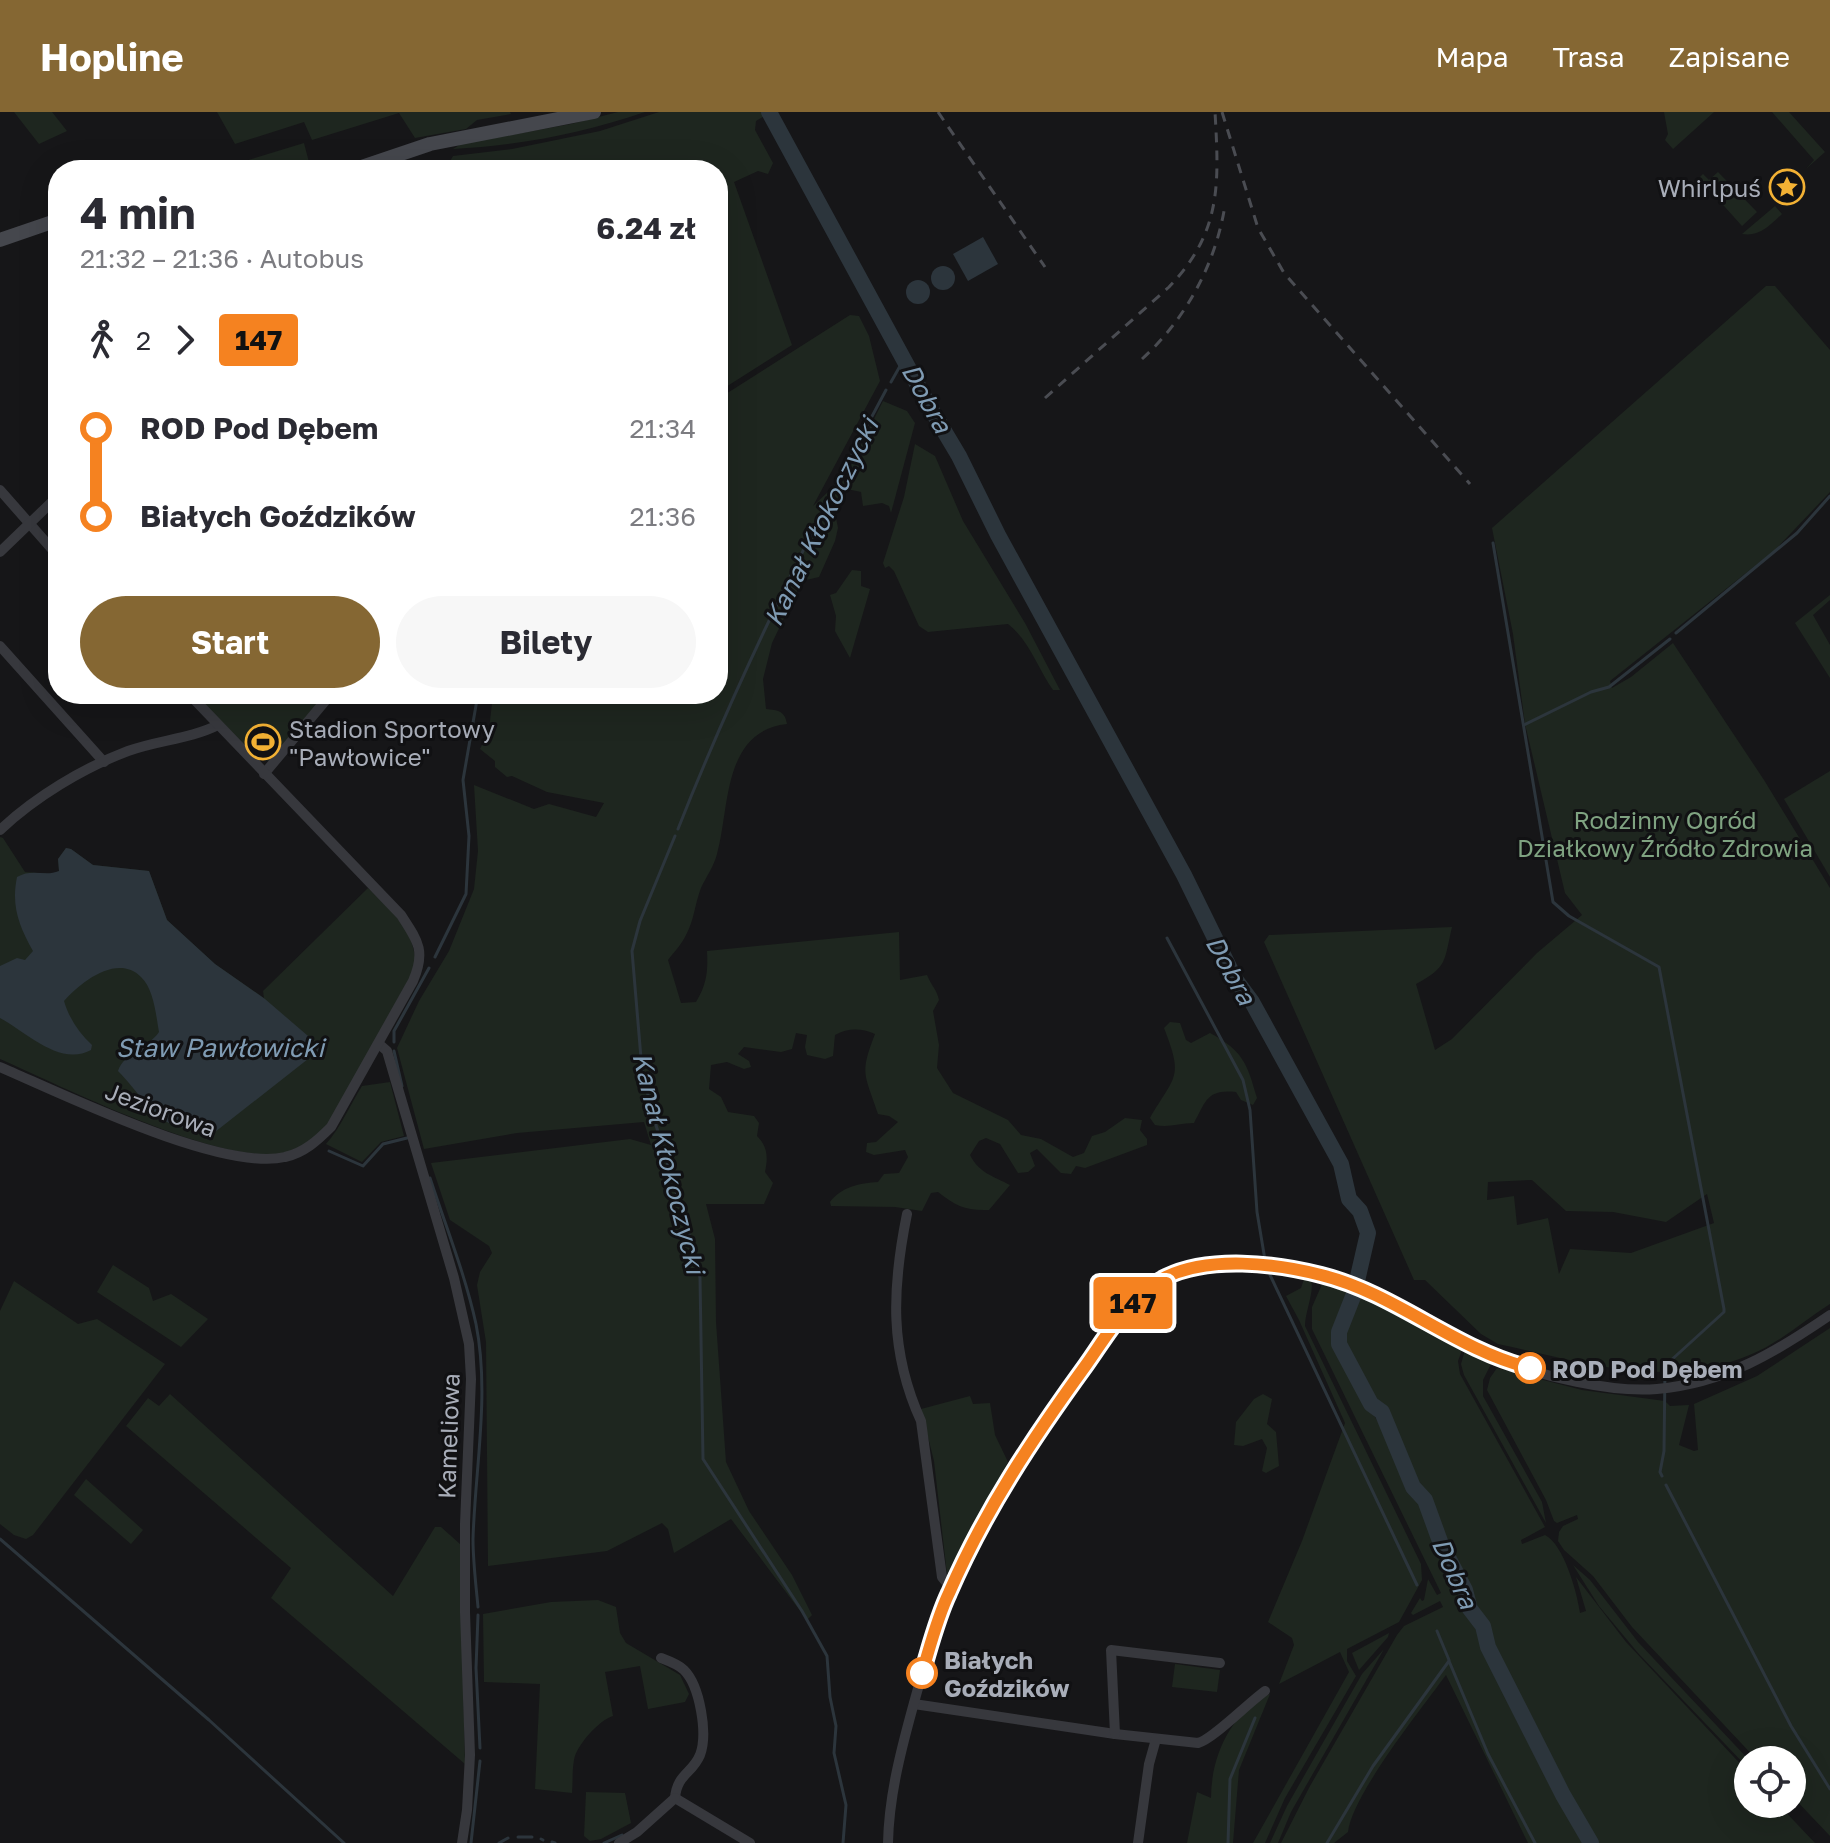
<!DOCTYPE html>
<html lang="pl">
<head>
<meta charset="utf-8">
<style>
	:root { --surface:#fff; --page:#f7f7f7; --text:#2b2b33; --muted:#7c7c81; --accent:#856733 }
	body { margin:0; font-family:"Golos Text",sans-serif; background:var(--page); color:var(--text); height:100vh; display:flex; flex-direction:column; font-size:30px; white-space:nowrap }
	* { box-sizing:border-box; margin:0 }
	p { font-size:26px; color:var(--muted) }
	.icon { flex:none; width:44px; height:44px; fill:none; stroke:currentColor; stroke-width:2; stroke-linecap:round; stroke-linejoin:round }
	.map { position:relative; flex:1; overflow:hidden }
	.sheet { position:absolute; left:48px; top:48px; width:680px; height:544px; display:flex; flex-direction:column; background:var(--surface); border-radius:32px; box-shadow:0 8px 32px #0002 }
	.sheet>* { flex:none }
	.badge { padding:0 16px; border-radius:6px; font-size:28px; line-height:52px }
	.controls { position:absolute; left:1734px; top:1634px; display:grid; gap:16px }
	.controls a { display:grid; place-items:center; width:72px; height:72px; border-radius:50%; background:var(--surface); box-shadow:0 8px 32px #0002; font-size:40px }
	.map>.badge { position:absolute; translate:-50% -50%; box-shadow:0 0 0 4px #fff }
	.legs { display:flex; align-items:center; gap:12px; height:88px; padding:0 32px; font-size:26px }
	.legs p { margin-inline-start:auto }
	.summary { display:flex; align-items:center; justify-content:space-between; height:136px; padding:0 32px }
	h1 { font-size:44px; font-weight:700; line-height:60px }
	.action { display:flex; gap:16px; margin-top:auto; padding:16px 32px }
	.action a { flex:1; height:92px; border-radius:48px; background:var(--accent); color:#fff; font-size:32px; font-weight:700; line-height:92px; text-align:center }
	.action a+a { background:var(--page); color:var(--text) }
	ul { padding:0 32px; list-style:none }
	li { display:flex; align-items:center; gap:28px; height:88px; font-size:30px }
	li i { display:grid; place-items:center; width:12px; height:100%; margin:0 10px; background:currentColor }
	li i::after { content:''; width:20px; height:20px; margin:-10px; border:6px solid; border-radius:50%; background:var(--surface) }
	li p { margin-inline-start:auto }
	li:first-child i { background:linear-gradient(#0000 50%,currentColor 0) }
	li:last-child i { background:linear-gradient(currentColor 50%,#0000 0) }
	header { display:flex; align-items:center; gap:48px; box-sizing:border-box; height:112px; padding:0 40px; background:var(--accent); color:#fff }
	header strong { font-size:38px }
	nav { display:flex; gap:44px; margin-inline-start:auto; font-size:28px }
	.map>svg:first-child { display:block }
	.green { fill:#1e261f; fill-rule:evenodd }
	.water { fill:#2c353c }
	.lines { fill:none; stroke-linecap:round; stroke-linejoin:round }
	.stream { stroke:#2c353c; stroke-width:3 }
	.river { stroke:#2c353c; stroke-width:16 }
	.street { stroke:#37383d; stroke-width:10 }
	.secondary { stroke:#45474d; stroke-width:14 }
	.rail { stroke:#4a4c52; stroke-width:3; stroke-dasharray:10 8; stroke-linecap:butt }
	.line-1-casing { stroke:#fff; stroke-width:18 }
	.line-1 { stroke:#f58220; stroke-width:12 }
	.stop-1-dot { fill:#fff; stroke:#f58220; stroke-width:4 }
	.labels { text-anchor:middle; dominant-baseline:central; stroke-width:6; stroke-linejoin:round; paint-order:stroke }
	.poi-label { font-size:24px; fill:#a8adb8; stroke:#111113; text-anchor:end }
	.park-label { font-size:24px; fill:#7fa381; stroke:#111113 }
	.street-label { font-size:24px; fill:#a8adb8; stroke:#111113 }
	.stop-label { font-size:24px; font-weight:bold; fill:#a8adb8; stroke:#111113; text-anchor:start }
	.water-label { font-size:26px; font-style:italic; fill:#7f9bb3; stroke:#111113 }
</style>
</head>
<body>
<header>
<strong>Hopline</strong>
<nav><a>Mapa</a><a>Trasa</a><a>Zapisane</a></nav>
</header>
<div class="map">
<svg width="1830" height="1731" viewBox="0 0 1830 1731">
	<rect width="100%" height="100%" fill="#161618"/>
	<g class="green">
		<path d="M14,0H52L67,19L39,32Z"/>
		<path d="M217,0H510L511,2L477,8L466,17L415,26L399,1L312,28L304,10L235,32Z"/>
		<path d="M618,0H645C583,21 518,34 453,37L461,32L571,12Z"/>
		<path d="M659,0H764L766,3L756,9L755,18L773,51L768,62L758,59L734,70L792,233L718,280V58H445L453,44L512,37L600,19Z"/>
		<path d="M1664,0H1714L1673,37L1665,28L1668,22Z"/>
		<path d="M1772,0H1789L1825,40L1806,57L1814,48Z"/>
		<path d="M304,31L311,58H251L245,49Z"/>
		<path d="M1718,60L1757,100L1742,114L1699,66L1703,62L1709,68Z"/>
		<path d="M1775,94L1782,102C1769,114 1760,125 1742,122Z"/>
		<path d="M1766,174H1775L1830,238V380L1775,438L1610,569L1612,576L1631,565L1673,531L1764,668L1830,776V1192C1805,1208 1779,1231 1752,1242C1667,1279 1584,1250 1498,1232L1481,1222L1425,1168H1414L1264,830L1269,823L1452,815C1444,849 1448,855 1416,872L1435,938L1452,927L1537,841L1582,803L1565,781L1525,612L1513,522L1492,416ZM1532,1068L1566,1099L1613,1100L1666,1110L1707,1082L1714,1111L1631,1141L1570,1137L1559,1162L1548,1106L1517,1113L1514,1084L1487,1088L1488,1070Z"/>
		<path d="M850,203L859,204L869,224L880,269L813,394L830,378L837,381L883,289L907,299L915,311L891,401L889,394L882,391L863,394L861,380L847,377L835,401L838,416L835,429L819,465L802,469L772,531L763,567L766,597C778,598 785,599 787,612C722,619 730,696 717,742C714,754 706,765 701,776C695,791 694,809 686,823C682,832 674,840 668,848L681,891L696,890C707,872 708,859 707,839L899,820L900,868L927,863C931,873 937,878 939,888L933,899L939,933L937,956L953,981L1008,1008L1021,1023L1041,1027L1073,1045L1084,1041L1092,1024L1105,1020L1125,1006L1142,1008L1140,1018L1147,1027V1033L1085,1056L1076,1054L1071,1062L1061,1061L1037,1037L1030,1041L1035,1054L1028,1060L1018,1061L1000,1032L986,1026L979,1029L970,1043C979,1061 993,1064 1010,1073L989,1098C966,1099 956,1094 938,1080L931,1081L922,1099L895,1095L831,1094L830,1090C841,1075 860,1071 878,1070L884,1062L899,1061L908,1045L905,1038L874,1043L866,1040L867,1031L876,1030L898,1010L889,1004L878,1002C865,962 859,963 875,922C861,916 848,916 835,923L833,944L825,947L807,943L805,935L807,923L796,921L792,937L781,940L744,935L738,942L749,949L751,955L744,957L727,950L711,953L709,977L721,985L728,1000L754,1004L759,1011L757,1024C768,1035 768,1046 765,1060L773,1071L764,1092H706L715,1127L716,1210L726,1350L749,1399L792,1463L812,1503L807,1508L731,1407L674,1441L668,1417L662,1411L607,1439L488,1454L486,1230L477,1173L480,1160L492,1141L489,1134L450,1108L431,1051L630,1027L651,1033L644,1010L517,1021L424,1037L397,936L419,889L449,839L474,777L478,739L474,673L534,697L549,692L596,705L604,691L547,680L512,664L507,665L495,655V649L480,637L489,618L493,582H718V287Z"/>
		<path d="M915,332L935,344L963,409L1025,511L1060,578H1053C1038,557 1029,528 1008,512L928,520L919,514L894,459L889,454L885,456L883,451L904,385Z"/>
		<path d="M852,458L861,459V474L870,477L850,546L835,519L836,504L830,483L836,481Z"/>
		<path d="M1830,483V488L1813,503L1830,533V566L1795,511Z"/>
		<path d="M195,582H325L269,649L256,646Z"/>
		<path d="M1830,659V765L1784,687Z"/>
		<path d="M0,725L3,726L25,760L53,762L59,759L58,747L66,736L71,737L93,753L149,759L167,808L215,852L264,886L263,879L368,776C393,801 414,816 416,854L329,1012C317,1023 306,1035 289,1040C227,1058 62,974 0,947Z"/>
		<path d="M1170,910L1180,911L1186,928L1191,931L1210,921C1243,939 1247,951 1257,986L1253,993L1241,988L1236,980C1207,977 1206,989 1194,1011C1179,1011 1169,1016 1155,1013L1150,1006C1175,963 1184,967 1164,916Z"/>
		<path d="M390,970L404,1024L381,1030L362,1050L326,1032C341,1015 350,993 362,974Z"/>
		<path d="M113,1153L149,1176L153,1189L171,1182L208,1207L181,1235L97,1180Z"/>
		<path d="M1305,1164L1310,1165C1316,1178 1305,1198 1305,1214L1421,1452L1422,1468L1399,1510L1347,1537V1549L1356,1564L1285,1686L1265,1731H1253L1349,1560L1340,1540L1279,1572L1294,1533L1292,1526L1268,1510L1302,1429L1345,1311L1299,1208L1286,1184L1301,1176Z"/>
		<path d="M14,1169L78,1212L97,1207L165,1252L33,1423L26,1427L14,1423L0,1412V1199Z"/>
		<path d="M1323,1170L1338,1172L1359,1182V1184L1447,1227L1462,1238L1458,1249L1460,1262L1545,1415L1521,1428L1522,1432L1545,1423C1564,1433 1577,1480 1580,1501L1586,1499L1576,1465L1626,1530L1748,1660V1692H1778L1815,1731H1593L1564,1684L1492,1542C1490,1523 1485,1514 1476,1498C1470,1488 1471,1478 1463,1468L1387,1301L1375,1288L1354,1249L1347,1253L1364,1288L1382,1316L1408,1376L1423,1399L1446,1452L1481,1520L1488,1541L1553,1669L1588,1731H1528L1446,1563C1422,1596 1352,1683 1348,1720L1334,1731H1281L1310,1674L1397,1523L1404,1514L1443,1495L1440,1489L1413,1503L1411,1501L1420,1486L1422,1489L1424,1488L1428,1467L1437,1483L1441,1481L1312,1217V1195Z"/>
		<path d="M1830,1216V1724L1792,1684V1648H1757L1632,1515L1593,1464L1564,1438L1558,1429L1559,1420L1563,1414L1578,1407L1577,1403L1557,1411L1554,1409L1546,1388L1487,1278L1490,1266L1497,1256L1582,1278L1665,1289L1670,1294L1689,1293L1679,1333L1694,1339L1698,1338L1694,1292L1757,1264Z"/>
		<path d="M1465,1238L1492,1250L1483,1268V1284L1542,1390L1546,1411L1464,1263L1461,1252Z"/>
		<path d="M170,1282L393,1484L435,1415H441L460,1432L465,1652L271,1486L291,1456L126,1314L148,1286L159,1294Z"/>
		<path d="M1263,1282L1272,1287L1267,1312L1276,1320L1279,1354L1266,1361L1262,1359L1267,1336L1262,1327L1243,1334L1234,1333L1236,1310L1254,1287Z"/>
		<path d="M970,1284L973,1292L990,1291L995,1323L1008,1350L947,1462L934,1349L921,1297Z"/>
		<path d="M86,1367L143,1418L131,1432L74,1383Z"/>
		<path d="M1573,1453L1590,1468L1638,1530L1749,1648L1748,1656L1638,1541L1599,1494Z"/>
		<path d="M598,1488L616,1495L620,1521L626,1531L680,1563L689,1582L685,1590L648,1597L640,1554L605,1560L613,1604C599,1608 576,1634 574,1648C572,1659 573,1670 572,1681L535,1677L540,1572L484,1570L483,1502L551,1490Z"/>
		<path d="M1389,1521L1388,1525L1359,1558L1352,1541Z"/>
		<path d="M1384,1537L1291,1700L1278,1731H1270L1287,1694L1362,1562Z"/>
		<path d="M1175,1552L1220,1558L1217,1580L1172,1575Z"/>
		<path d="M1270,1582L1239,1658L1233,1731H1187L1197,1680L1211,1686C1211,1644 1231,1600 1270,1582Z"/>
		<path d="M586,1680L625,1681L631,1711L601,1727L590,1729L584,1724Z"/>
	</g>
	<g class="water">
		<path d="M983,125L998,152L968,169L953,142Z"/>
		<circle cx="943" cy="166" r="12"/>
		<circle cx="918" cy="180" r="12"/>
		<path d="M66,736L71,737L93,753L149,759L167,808L215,852L265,887L322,936L215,1020C150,1015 158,1001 118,959C124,941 148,936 159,920C156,904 154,877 141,865C117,841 80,871 64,889C69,906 79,921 92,933L91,938C60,955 26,920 0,906V854L17,846L25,848L33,839C19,814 11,794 17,765C32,756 45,765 59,759L58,747Z"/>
	</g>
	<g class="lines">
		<g class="stream">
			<path d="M891,270L904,247"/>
			<path d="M1493,431L1553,790L1569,804L1659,855L1724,1197V1200L1668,1251L1665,1257L1664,1339L1660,1360L1662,1364"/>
			<path d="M1676,521L1797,421L1830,384"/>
			<path d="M1524,613L1591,580L1609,575L1670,527"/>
			<path d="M678,717C737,567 810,420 886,278"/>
			<path d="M675,724L640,809L632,839L642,958L652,1000L697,1149L700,1166L703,1347L802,1499L827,1544L830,1585L836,1614L834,1641L846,1693L843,1731"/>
			<path d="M1167,826L1243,968L1250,998L1257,1100L1265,1148"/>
			<path d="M435,845L466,782L469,724L463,668L478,582"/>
			<path d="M394,930V919L429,856"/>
			<path d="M394,939L402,974"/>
			<path d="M329,1039L363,1054L383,1032L407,1026"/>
			<path d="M430,1066C446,1115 465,1162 476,1212C490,1282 475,1357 473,1427C473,1450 476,1473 478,1495"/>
			<path d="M1270,1163L1417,1473"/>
			<path d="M1666,1373L1791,1614L1830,1677"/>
			<path d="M0,1427L209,1608L344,1731"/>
			<path d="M478,1503L476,1556L480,1636"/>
			<path d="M1437,1519L1449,1548"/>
			<path d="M518,1725H532"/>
			<path d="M541,1727L543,1728"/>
			<path d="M552,1730L555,1731"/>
			<path d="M471,1731L480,1649"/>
			<path d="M499,1731L508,1726"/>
			<path d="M604,1731L622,1723"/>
			<path d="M1228,1731L1230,1667L1255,1606"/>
			<path d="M1327,1731L1373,1654L1449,1549L1488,1642L1535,1731"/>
		</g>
		<path class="river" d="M769,0L928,292L959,344L998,423L1184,763L1235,867L1252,890L1341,1052L1349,1087L1360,1099L1368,1121L1354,1182L1339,1220V1232L1371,1292L1382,1300L1413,1375L1425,1388L1441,1432L1465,1478L1470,1497L1483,1514L1488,1535L1563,1683L1591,1731"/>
		<g class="street">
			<path d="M0,378L58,444"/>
			<path d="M0,440L58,384"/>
			<path d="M0,534L104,650"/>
			<path d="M264,662L331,582"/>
			<path d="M0,718C35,685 83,656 128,639C158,628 190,627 218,613"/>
			<path d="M379,932L387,939L394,963L454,1166L469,1232L471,1267L465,1412V1500L470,1643L467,1698L462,1731"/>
			<path d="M0,955C63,982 222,1060 285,1045C304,1041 318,1028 331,1015L413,869C426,839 418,829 401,803L189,582"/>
			<path d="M907,1102C892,1176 889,1239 921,1309L942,1465L951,1476"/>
			<path d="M661,1546C669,1549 678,1552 684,1558C700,1574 708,1622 700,1643C692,1662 677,1662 675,1686"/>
			<path d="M914,1592L1115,1622L1198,1631C1212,1628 1248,1591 1265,1579"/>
			<path d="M1115,1622L1111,1538L1220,1551"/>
			<path d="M675,1686L750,1731"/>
			<path d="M619,1731L637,1720L675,1686"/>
			<path d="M888,1731C889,1685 900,1642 912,1598C937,1505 971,1416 1026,1338C1050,1304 1073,1271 1097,1238C1112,1216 1128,1192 1149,1175C1207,1130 1330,1159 1390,1188C1427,1207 1459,1233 1498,1247C1542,1264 1611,1281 1657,1277C1725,1271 1776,1240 1830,1203"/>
			<path d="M1138,1731L1149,1652L1156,1627"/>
		</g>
		<g class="secondary">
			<path d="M353,58L430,32L594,0"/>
			<path d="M0,128L58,108"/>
		</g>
		<g class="rail">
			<path d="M938,0L1045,155"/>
			<path d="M1222,0L1258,116L1284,161L1470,372"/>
			<path d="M1142,247C1184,209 1214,155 1224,99"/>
			<path d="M1045,286L1169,175C1222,120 1219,71 1215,0"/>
		</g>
	</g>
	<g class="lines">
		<g class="line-1-casing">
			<path id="line-1" d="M922,1561C930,1535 937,1506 949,1481C985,1398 1033,1326 1086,1253C1108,1222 1130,1182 1166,1165C1209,1144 1275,1151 1321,1163C1397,1182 1454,1237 1530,1256"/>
		</g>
		<use href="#line-1" class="line-1"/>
	</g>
	<defs>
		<g id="sight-ring" transform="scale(1.8)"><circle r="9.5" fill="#111113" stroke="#f2b134" stroke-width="1.5"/><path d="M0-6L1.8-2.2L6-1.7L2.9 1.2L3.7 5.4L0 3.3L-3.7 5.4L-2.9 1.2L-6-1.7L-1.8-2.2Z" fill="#f2b134"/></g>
		<g id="stadium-ring" transform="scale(1.8)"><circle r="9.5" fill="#111113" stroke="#f2b134" stroke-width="1.5"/><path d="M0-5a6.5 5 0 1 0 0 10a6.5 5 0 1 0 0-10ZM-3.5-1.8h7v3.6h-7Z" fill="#f2b134"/></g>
	</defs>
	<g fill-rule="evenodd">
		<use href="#sight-ring" x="1787" y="75"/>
		<use href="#stadium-ring" x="263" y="630"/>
	</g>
	<g class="stop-1-dot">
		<circle cx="1530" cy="1256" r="14"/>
		<circle cx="922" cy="1561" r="14"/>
	</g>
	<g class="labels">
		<g class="poi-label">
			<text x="1761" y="75">Whirlpuś</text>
			<text x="289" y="616" text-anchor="start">Stadion Sportowy<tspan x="289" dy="28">"Pawłowice"</tspan></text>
		</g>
		<g class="park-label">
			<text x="1665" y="707">Rodzinny Ogród<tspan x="1665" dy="28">Działkowy Źródło Zdrowia</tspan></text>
		</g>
		<g class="street-label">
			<text transform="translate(161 997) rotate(20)">Jeziorowa</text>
			<text transform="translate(448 1324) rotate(-88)">Kameliowa</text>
		</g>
		<g class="stop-label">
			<text x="1552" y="1256">ROD Pod Dębem</text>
			<text x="944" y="1547">Białych<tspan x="944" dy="28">Goździków</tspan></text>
		</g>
		<g class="water-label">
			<text transform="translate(927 286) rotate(61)">Dobra</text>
			<text transform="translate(821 410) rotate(-64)">Kanał Kłokoczycki</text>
			<text transform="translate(1231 858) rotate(61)">Dobra</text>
			<text x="220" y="935">Staw Pawłowicki</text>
			<text transform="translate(669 1051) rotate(76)">Kanał Kłokoczycki</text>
			<text transform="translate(1455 1461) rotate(66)">Dobra</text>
		</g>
	</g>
</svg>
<div class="controls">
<a><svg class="icon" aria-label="locate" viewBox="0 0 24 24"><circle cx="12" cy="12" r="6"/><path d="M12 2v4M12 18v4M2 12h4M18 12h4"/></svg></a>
</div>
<b class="badge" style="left:1133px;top:1191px;background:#f58220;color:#111">147</b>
<section class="sheet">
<div class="summary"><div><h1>4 min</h1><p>21:32 – 21:36 · Autobus</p></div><b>6.24 zł</b></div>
<div class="legs"><svg class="icon" aria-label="walk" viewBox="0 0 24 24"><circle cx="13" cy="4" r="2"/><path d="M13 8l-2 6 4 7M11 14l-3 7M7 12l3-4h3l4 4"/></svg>2<svg class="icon" aria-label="forward" viewBox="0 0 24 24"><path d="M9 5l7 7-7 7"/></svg><b class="badge" style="background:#f58220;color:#111">147</b></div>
<ul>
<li><i style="color:#f58220"></i><b>ROD Pod Dębem</b><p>21:34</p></li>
<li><i style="color:#f58220"></i><b>Białych Goździków</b><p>21:36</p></li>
</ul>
<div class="action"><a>Start</a><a>Bilety</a></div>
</section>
</div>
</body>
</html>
